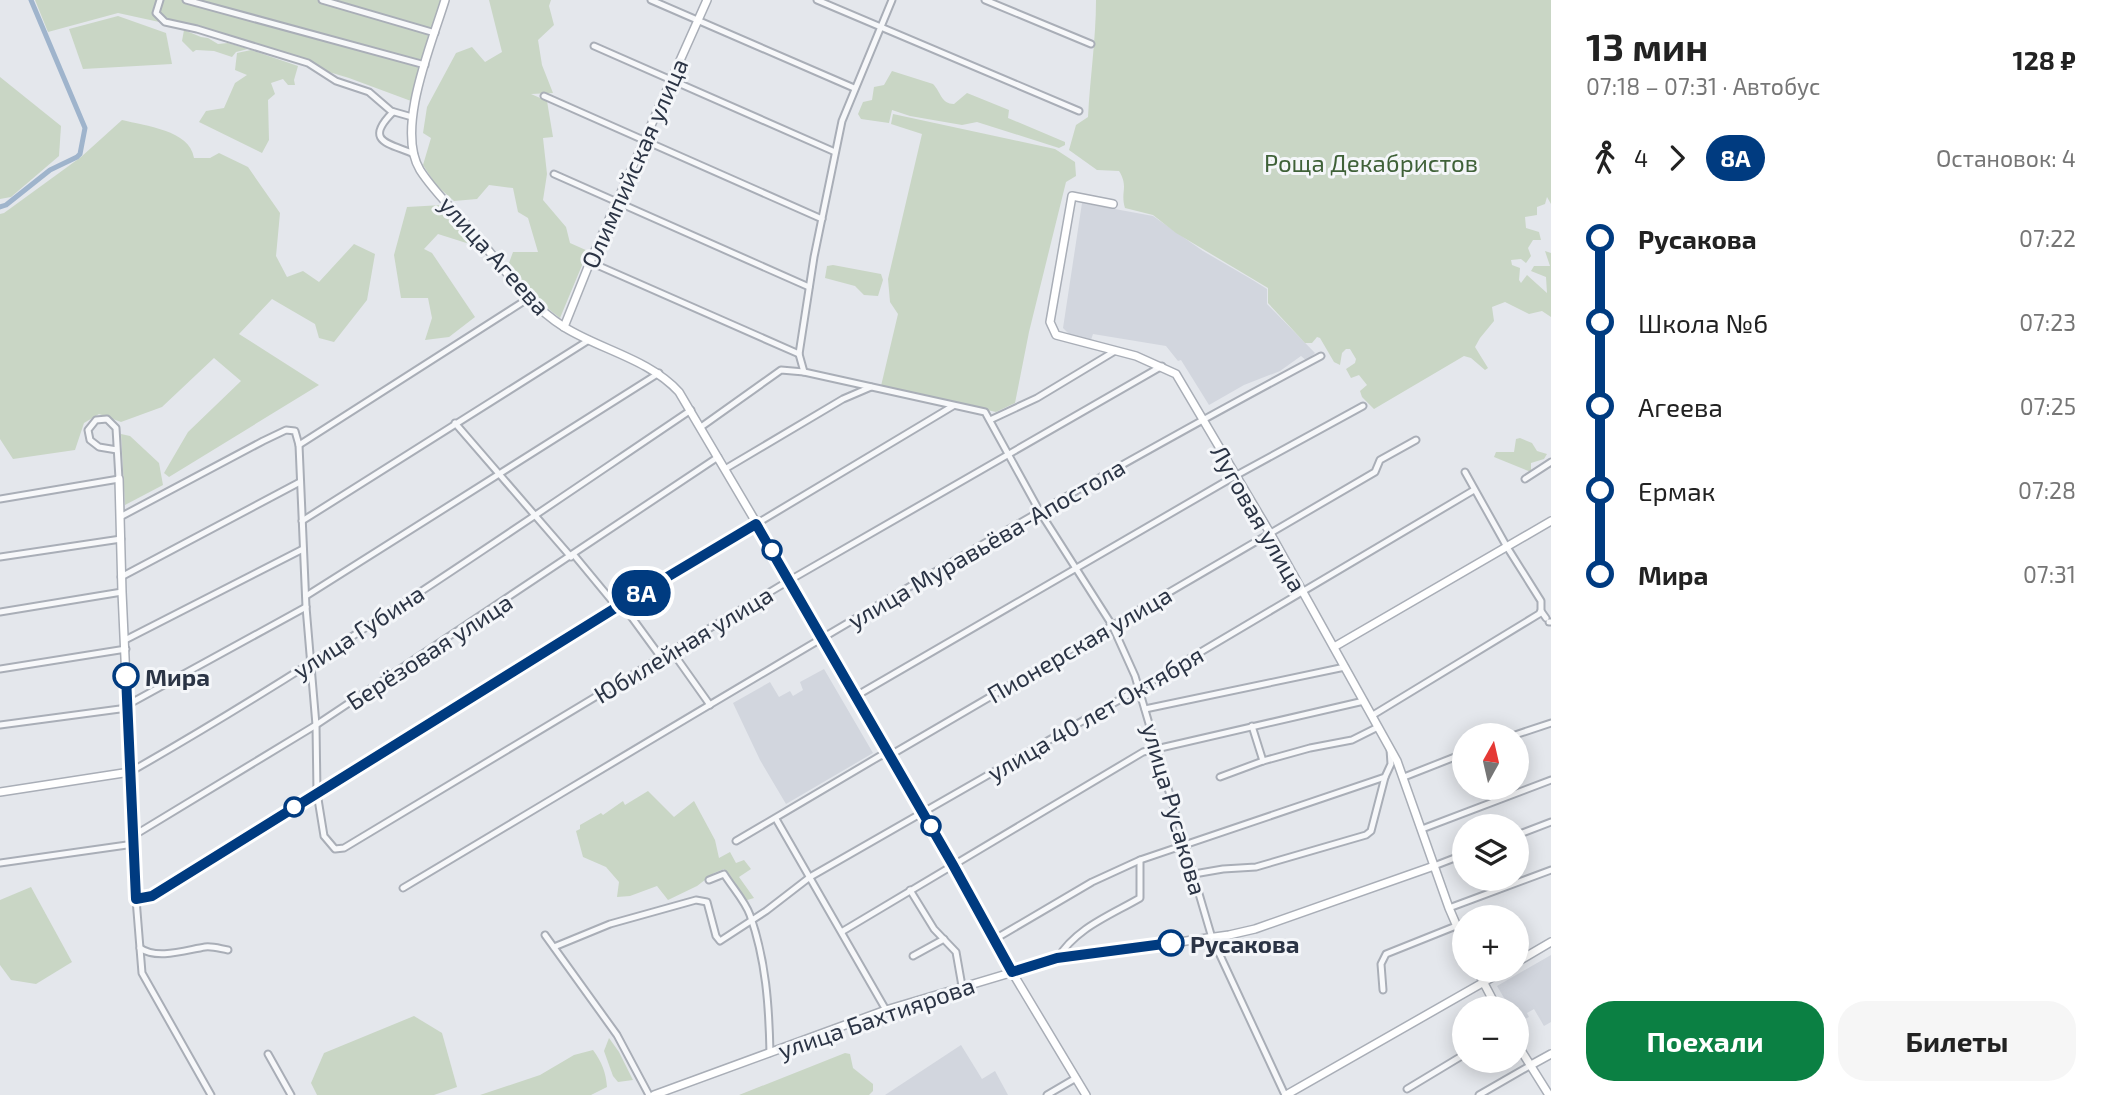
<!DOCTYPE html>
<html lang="ru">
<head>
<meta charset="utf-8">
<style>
	:root { --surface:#fff; --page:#f6f6f6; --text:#222; --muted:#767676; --accent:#0b8043 }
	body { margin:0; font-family:"Exo 2",sans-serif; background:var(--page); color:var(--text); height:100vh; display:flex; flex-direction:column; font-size:26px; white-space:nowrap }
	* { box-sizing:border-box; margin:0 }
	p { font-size:23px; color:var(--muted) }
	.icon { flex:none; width:38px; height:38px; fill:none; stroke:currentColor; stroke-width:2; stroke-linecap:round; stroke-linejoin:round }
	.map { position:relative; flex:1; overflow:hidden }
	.panel { display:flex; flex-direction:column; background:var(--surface); width:560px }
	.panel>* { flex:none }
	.badge { padding:0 14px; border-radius:23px; font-size:24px; line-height:46px }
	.needle { width:46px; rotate:8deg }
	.buttons { position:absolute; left:1452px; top:723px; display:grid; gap:14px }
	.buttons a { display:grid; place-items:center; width:77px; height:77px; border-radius:50%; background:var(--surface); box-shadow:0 4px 18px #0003; font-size:35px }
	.map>.badge { position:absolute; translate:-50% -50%; box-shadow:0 0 0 4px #fff }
	.legs { display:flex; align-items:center; gap:10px; height:77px; padding:0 35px; font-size:23px }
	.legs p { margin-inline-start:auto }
	.overview { display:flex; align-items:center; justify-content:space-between; height:119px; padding:0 35px }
	h1 { font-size:38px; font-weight:700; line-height:52px }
	.cta { display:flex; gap:14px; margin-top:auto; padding:14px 35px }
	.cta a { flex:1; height:80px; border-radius:28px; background:var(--accent); color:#fff; font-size:28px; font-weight:700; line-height:80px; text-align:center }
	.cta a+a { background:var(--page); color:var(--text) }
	ul { padding:0 35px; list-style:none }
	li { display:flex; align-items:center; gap:24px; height:84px; font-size:26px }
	li i { display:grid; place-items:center; width:10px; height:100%; margin:0 9px; background:currentColor }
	li i::after { content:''; width:18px; height:18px; margin:-9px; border:5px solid; border-radius:50%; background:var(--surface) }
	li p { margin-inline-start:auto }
	li:first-child i { background:linear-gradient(#0000 50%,currentColor 0) }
	li:last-child i { background:linear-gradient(currentColor 50%,#0000 0) }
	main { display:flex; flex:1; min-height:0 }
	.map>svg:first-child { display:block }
	.built { fill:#d2d6de }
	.green { fill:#c9d6c5 }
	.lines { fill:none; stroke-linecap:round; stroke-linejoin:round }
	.canal { stroke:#9fb4cc; stroke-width:5 }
	.street-casing { stroke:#a9aeb7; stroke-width:9 }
	.secondary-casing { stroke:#a9aeb7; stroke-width:10 }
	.street { stroke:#f7f8fa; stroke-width:5 }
	.secondary { stroke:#fff; stroke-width:7 }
	.line-1-casing { stroke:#fff; stroke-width:16 }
	.line-1 { stroke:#003b80; stroke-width:10 }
	.stop-1-dot { fill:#fff; stroke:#003b80; stroke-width:3.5 }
	.labels { text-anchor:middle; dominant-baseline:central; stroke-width:6; stroke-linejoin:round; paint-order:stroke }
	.park-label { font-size:24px; fill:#3f6138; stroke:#f4f6f9 }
	.street-label { font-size:24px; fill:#2b3445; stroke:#f4f6f9 }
	.stop-label { font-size:24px; font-weight:bold; fill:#2b3445; stroke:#f4f6f9; text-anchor:start }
</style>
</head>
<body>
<main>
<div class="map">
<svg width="1551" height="1095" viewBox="0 0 1551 1095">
	<rect width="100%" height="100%" fill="#e4e7ec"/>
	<g class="built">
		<path d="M1082,203L1153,216L1203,251L1251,279L1267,289V304L1315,353L1307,361L1301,356L1280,371L1244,385L1209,405L1181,360L1178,361L1166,346L1093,334L1091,340L1071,336L1063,328Z"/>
		<path d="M824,669L873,753L786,804L760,760L733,703L770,682L779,697L790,691L793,696L803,690L800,682Z"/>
		<path d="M1551,955V1022L1544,1026L1534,1009L1527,1013L1529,1017L1519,1022L1517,1008H1510L1497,986Z"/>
		<path d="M961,1045L982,1079L995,1071L1008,1095H885Z"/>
	</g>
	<g class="green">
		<path d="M35,0H441L411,101L349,78L173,25L118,13L48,32Z"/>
		<path d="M489,0H551L549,6L554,25L538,40L542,65L553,93L531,94L547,101L553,137L543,138L547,174L543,200L566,227L570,243L588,251L560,318C539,302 522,286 509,263L513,252H538L528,218L518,212L513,188L489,185L477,199L454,201L436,185L423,165L431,138L423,133L427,107L456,53L472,47L485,62L502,52Z"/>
		<path d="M1096,0H1551V204L1547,197L1545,204L1537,207V215L1525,217L1526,228L1539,232L1541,240H1533L1528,248L1531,256L1526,263L1521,259L1511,260L1512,265L1520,268L1519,280L1521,283L1527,275L1547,293L1546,277L1531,271L1534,266H1550L1545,251L1551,253V317L1542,311L1529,314L1505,302L1492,307L1494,321L1480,338L1475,347L1488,368L1485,370L1471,358L1464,356L1374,409L1362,397L1360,391L1367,385L1359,375L1351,378L1346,369L1355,363L1356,359L1350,349H1346L1342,353L1340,365L1334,362L1320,338L1317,337L1312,343H1305L1268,303V288L1176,233L1153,215L1125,208C1120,192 1129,187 1119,171L1097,170L1069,150L1076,125L1088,117C1090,78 1096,39 1096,0Z"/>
		<path d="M118,16L166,33L172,64L83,69L69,29Z"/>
		<path d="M184,30L201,37L208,38L218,44L228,43L248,49L236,52L232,57L214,51L196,50L193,52L182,41Z"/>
		<path d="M251,50L298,66L294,80L295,85H288L283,79L271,83L275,94L268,100L269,140L262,153L199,122L206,111L224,108L235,83L247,75L235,70L237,53Z"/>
		<path d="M892,71L933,84C941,92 941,104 954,104L967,93L1009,110L1008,118L1065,142V145L1059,148L977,122L962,125L910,116L892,110L889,123L861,119L858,114L863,102L872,100L874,87L884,85Z"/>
		<path d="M0,77L61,126L59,156L11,197L0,199Z"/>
		<path d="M893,114L1055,149L1075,162L1076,176L1066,182L1029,332L1015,403L996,412L881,386L898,314L890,302L888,279L922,134L891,124Z"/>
		<path d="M122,120C145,126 190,130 194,158H210L219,153L248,167L280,213L276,256L287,277L303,271L319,282L354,244L375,254L367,300L334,342L319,338L315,324L272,299L239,334L319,385L169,477L164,473L188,432L241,381L214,358L162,407L121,422L99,414L84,423L75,450L13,459L0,439V214L4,213L81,157Z"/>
		<path d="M442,205L479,247L438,234L424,249L432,253L475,317L449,337L425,340L432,318L428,298H401L394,255L407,207Z"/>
		<path d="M833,265L881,274L883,280L878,296L864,295L855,286L825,278L827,266Z"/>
		<path d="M121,434L130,436L159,463L163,485L125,505Z"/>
		<path d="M1520,438L1532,443L1537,451L1547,454L1544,459L1531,463V472L1494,457L1496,452H1514L1516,439Z"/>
		<path d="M648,791L674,817L694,801L715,840L719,858L730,852L736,863L744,860L751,869L739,877L754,898L744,901L724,869L714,873L697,886L668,900L657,886L630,896L617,897L619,882L606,867L583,857L576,831L580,829V825L601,813L603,815L623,801L625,805Z"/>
		<path d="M31,887L72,962L36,984L11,980L0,965V900Z"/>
		<path d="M414,1016L442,1033L457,1087L434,1095H317L311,1083L324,1053Z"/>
		<path d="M609,1038L619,1052L633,1080L618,1082L613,1076L604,1051Z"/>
		<path d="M593,1050C602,1062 606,1073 607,1087L591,1095H480L540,1075L574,1055Z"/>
		<path d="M845,1053L850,1054L853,1068L873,1084V1091L869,1095H739Z"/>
	</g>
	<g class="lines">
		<path class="canal" d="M0,207L6,205L50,170L77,157L80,154L85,128L31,0"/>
		<g class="street-casing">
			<g id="street">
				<path d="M160,0L156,13L165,22L197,29L308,63L336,81L369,92L391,111L412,117"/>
				<path d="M186,0L425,65"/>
				<path d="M322,0L435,33"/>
				<path d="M651,0L854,88"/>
				<path d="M817,0L1079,111"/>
				<path d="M985,0L1091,44"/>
				<path d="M594,46L835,152"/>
				<path d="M544,96L822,219"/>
				<path d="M393,112C363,142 389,143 414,154"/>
				<path d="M554,174L809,287"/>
				<path d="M590,262L799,354"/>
				<path d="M804,372L799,354L814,257L842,121L892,0"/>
				<path d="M990,420L1037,398L1115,351"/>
				<path d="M455,423L571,557"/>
				<path d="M701,427L781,370L804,372L985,412L1040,512L1112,625L1135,676L1212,938L1285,1095"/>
				<path d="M299,445L529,298"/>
				<path d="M725,469L843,399L871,387"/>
				<path d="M1465,472L1507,547L1541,601V611L1546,618"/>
				<path d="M1525,479L1551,462"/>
				<path d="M0,499L119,479L116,428L107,419L96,420L88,430L90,440L99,447L117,450"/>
				<path d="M120,517L263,441L286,430L295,431L299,445L306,607L316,725L317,793L324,836L335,849L344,848L790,580L1162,366"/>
				<path d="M302,521L589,340"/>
				<path d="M756,524L953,406"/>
				<path d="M574,555L617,607"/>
				<path d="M0,557L121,539"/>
				<path d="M121,577L300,482"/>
				<path d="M306,596L659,373"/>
				<path d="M622,604L660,656"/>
				<path d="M0,612L122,592"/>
				<path d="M1549,622H1551"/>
				<path d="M125,640L303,549"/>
				<path d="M671,650L710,705"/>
				<path d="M0,669L126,649"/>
				<path d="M856,696L1235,476L1363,406"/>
				<path d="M1145,709L1345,667"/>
				<path d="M1373,715L1539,614L1541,611"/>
				<path d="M0,725L120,709L306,607"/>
				<path d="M1252,726L1263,761"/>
				<path d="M1515,735L1551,723"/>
				<path d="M130,772C323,662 507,534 691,410"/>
				<path d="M1220,777L1263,761L1310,748L1352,740L1378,727"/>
				<path d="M1404,777L1465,753"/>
				<path d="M776,819L886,1010"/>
				<path d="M1422,829L1551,780"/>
				<path d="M1517,835L1551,822"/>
				<path d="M133,836L316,725L718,457"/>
				<path d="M736,841L880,756L894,753L1375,472L1380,460L1416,440"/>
				<path d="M0,863L134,844"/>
				<path d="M1434,866L1465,854"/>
				<path d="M1194,874L1223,869L1256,867L1366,835L1371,831L1385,777"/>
				<path d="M709,880L724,874C732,887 745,901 750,915C766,960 769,1006 770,1053"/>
				<path d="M403,888C707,707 1009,522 1321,356"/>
				<path d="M910,890L934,929L956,952L962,986"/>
				<path d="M136,899L142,973L211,1095"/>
				<path d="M1449,908L1551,870"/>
				<path d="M843,931L1143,752L1364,701"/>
				<path d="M545,935L617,1035L649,1095"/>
				<path d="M995,939L1092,882L1140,860"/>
				<path d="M554,947L610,924L696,900L707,902L716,936L720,941L766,911L810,877L1140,688L1474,490"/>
				<path d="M140,948C157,960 186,950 205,947C213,946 221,949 228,950"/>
				<path d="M913,956L944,939"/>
				<path d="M1057,959C1076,928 1109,916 1140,898V860L1385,777L1391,764L1390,749"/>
				<path d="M1383,990L1381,964L1386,954L1456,926"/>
				<path d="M268,1054L291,1095"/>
				<path d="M1407,1089L1465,1054"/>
				<path d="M1047,1095L1076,1078"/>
				<path d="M1479,1095L1531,1065"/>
			</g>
		</g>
		<g class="secondary-casing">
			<g id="secondary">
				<path d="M445,0C432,43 395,129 420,170C436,195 460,216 479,239C505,270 529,305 564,327C601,350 649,359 679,392L773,551L1012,972L1086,1095"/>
				<path d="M1113,204L1072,196L1050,322L1056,335L1136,356L1176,374L1270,533L1397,761L1449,908L1465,945"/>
				<path d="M564,327L590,262L707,0"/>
				<path d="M119,479L122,592L136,899L152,896L617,607L756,524"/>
				<path d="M1334,647L1551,521"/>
				<path d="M0,792L130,772"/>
				<path d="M1517,962L1551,942"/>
				<path d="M1477,970L1497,1008"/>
				<path d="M1517,1044L1549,1095"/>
				<path d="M1531,1065L1551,1054"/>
				<path d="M654,1095L886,1010L1057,959L1229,935L1255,929L1434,866"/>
				<path d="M1286,1095L1505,970"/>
			</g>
		</g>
		<use href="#street" class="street"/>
		<use href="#secondary" class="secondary"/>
	</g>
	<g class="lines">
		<g class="line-1-casing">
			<path id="line-1" d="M126,676L136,899L152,896L617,607L756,524L953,865L1012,972L1057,958L1171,943"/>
		</g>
		<use href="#line-1" class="line-1"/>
	</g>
	<g class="stop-1-dot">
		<circle cx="772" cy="550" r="9"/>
		<circle cx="126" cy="676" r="12"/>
		<circle cx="294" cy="807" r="9"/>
		<circle cx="931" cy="826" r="9"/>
		<circle cx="1171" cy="943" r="12"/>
	</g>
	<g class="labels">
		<g class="park-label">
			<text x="1371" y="162">Роща Декабристов</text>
		</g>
		<g class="street-label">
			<text transform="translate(634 163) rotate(-66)">Олимпийская улица</text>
			<text transform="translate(495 255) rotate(48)">улица Агеева</text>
			<text transform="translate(1259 518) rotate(60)">Луговая улица</text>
			<text transform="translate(986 543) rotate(-30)">улица Муравьёва-Апостола</text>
			<text transform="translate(358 631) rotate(-33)">улица Губина</text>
			<text transform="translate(683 644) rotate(-31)">Юбилейная улица</text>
			<text transform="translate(1079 644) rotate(-30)">Пионерская улица</text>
			<text transform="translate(429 651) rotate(-33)">Берёзовая улица</text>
			<text transform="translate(1095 713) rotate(-30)">улица 40 лет Октября</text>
			<text transform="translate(1175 809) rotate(74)">улица Русакова</text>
			<text transform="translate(876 1017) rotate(-19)">улица Бахтиярова</text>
		</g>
		<g class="stop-label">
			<text x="145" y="676">Мира</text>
			<text x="1190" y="943">Русакова</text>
		</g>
	</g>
</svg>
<div class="buttons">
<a><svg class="needle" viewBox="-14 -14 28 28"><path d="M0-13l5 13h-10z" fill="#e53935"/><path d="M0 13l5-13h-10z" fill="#767676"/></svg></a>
<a><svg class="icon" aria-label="layers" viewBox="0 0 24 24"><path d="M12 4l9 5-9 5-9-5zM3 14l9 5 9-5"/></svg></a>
<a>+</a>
<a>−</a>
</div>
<b class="badge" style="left:641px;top:593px;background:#003b80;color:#fff">8А</b>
</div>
<section class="panel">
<div class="overview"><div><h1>13 мин</h1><p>07:18 – 07:31 · Автобус</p></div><b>128 ₽</b></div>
<div class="legs"><svg class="icon" aria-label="walk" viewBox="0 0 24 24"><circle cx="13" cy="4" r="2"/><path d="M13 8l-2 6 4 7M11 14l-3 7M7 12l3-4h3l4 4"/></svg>4<svg class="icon" aria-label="forward" viewBox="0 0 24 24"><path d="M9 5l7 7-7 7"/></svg><b class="badge" style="background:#003b80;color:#fff">8А</b><p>Остановок: 4</p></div>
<ul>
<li><i style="color:#003b80"></i><b>Русакова</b><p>07:22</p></li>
<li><i style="color:#003b80"></i><span>Школа №6</span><p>07:23</p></li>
<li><i style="color:#003b80"></i><span>Агеева</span><p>07:25</p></li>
<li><i style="color:#003b80"></i><span>Ермак</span><p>07:28</p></li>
<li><i style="color:#003b80"></i><b>Мира</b><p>07:31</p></li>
</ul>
<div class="cta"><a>Поехали</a><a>Билеты</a></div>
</section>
</main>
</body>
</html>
